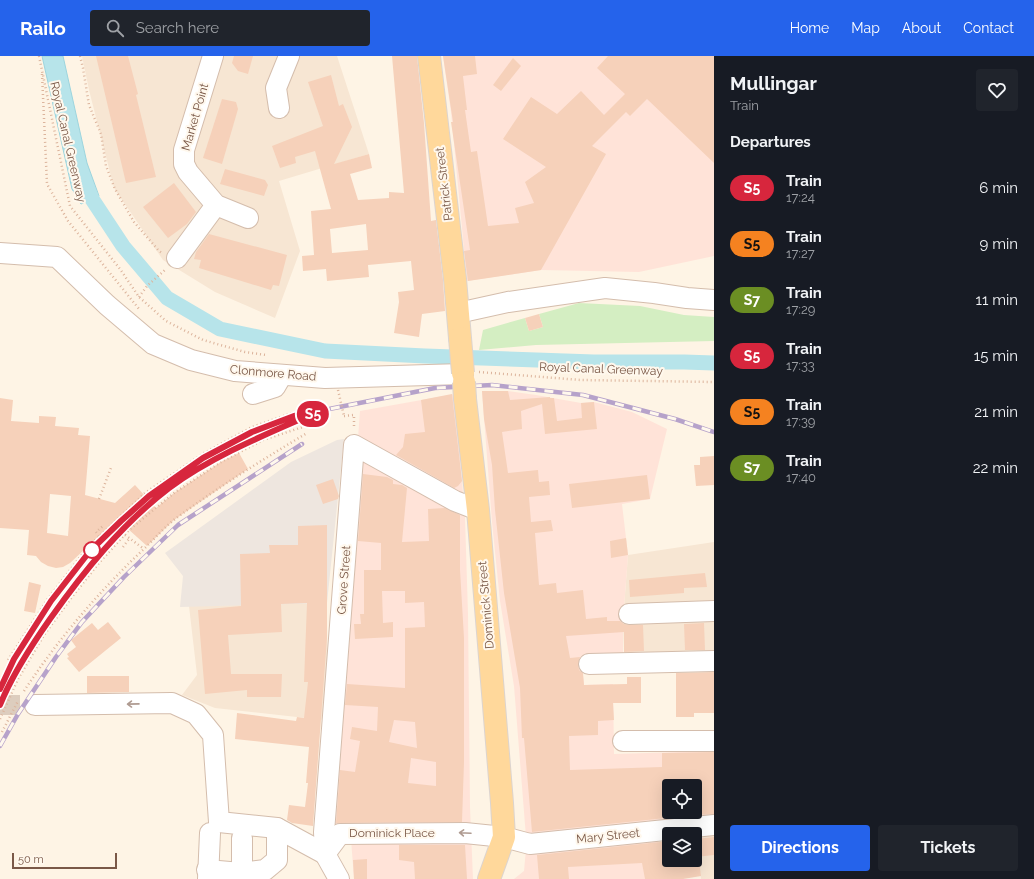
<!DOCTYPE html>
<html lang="en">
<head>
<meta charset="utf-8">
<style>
	:root { --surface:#171b24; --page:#20242c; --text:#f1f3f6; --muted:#9ea1a6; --accent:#2563eb }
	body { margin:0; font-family:Raleway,sans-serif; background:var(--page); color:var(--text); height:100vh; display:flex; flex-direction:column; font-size:15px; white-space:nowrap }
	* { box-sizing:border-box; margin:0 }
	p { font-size:13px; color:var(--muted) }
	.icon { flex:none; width:22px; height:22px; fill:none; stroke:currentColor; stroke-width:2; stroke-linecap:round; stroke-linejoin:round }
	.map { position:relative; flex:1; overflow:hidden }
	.sheet { display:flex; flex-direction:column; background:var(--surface); width:320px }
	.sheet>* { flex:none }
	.badge { padding:0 8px; border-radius:13px; font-size:14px; line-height:26px }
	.controls { position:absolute; left:662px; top:723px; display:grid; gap:8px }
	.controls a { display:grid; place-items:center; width:40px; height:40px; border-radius:4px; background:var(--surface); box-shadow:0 4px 16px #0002; font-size:20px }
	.scale { position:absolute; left:12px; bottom:10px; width:105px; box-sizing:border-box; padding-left:4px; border:2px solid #7a5847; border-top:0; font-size:11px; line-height:14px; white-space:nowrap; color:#7a5847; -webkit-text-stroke:3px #fff8ed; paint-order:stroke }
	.map>.badge { position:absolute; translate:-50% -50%; box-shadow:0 0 0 2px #fff }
	h2 { padding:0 16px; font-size:15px; line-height:36px }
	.round { display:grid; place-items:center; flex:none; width:42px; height:42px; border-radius:4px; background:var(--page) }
	.head { display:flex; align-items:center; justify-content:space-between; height:68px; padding:0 16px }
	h1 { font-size:19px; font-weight:700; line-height:30px }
	.action { display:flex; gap:8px; margin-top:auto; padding:8px 16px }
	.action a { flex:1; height:46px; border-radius:4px; background:var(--accent); color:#fff; font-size:16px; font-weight:700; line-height:46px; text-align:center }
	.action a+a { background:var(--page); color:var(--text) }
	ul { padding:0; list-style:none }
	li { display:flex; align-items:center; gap:12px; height:56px; padding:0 16px }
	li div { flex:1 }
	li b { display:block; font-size:15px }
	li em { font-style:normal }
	li .badge { min-width:44px; font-weight:700; text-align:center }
	header { display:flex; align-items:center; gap:24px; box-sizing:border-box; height:56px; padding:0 20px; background:var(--accent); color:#fff }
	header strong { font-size:19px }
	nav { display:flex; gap:22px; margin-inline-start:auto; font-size:14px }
	.search { width:280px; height:36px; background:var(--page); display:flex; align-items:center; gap:10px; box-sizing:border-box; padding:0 14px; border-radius:4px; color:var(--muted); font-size:15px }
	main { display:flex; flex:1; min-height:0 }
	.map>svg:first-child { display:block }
	.residential { fill:#f7e6d3 }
	.commercial { fill:#ffe3d8; fill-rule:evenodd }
	.industrial { fill:#eee6df }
	.green { fill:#d4eec2 }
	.water { fill:#b7e4ea; stroke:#9cd4dd }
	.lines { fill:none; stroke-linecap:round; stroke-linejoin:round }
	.canal { stroke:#b7e4ea; stroke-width:15 }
	.building { fill:#f6d1ba; fill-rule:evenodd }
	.minor-tunnel { stroke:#ddcdbe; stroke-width:20; stroke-dasharray:20 10; stroke-linecap:butt }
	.minor-casing { stroke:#d4bdac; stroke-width:22 }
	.major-casing { stroke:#dcd4cf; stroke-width:24 }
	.path { stroke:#dcb49c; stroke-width:2.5; stroke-dasharray:1 3; stroke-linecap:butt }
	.minor { stroke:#fff; stroke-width:20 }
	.major { stroke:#ffd89b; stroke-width:22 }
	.rail-casing { stroke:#b6a2ca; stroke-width:4.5 }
	.rail { stroke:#fff8ed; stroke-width:3; stroke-dasharray:9; stroke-linecap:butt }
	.major-bridge-casing { stroke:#dcd4cf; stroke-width:24; stroke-linecap:butt }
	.path-bridge { stroke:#dcb49c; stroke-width:2.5; stroke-dasharray:1 3; stroke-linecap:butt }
	.major-bridge { stroke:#ffd89b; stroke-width:22 }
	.oneway { stroke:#af9b91 }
	.line-casing { stroke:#fff; stroke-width:9 }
	.line { stroke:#d7263d; stroke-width:6 }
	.stop-dot { fill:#fff; stroke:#d7263d; stroke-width:2 }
	.labels { text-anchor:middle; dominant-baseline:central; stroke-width:4; stroke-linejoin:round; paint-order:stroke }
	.street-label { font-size:12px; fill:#7a5847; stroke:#fff8ed }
</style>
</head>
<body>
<header>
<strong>Railo</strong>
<div class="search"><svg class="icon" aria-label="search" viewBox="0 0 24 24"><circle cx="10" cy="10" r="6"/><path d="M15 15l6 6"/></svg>Search here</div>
<nav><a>Home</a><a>Map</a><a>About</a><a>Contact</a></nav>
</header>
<main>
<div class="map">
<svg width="714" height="823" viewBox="0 0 714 823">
	<rect width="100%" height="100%" fill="#fef4e5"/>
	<g class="residential">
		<path d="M82,0H337L369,98L279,125L300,195L275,262L215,236L163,204L114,132L89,34Z"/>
		<path d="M714,486V595L624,598L623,565L628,499Z"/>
		<path d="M327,547V633L324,664L215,652L182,639L197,619L189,550Z"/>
		<path d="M714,777V823H701L695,779Z"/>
	</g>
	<g class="commercial">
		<path d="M443,0H714V200L639,216L541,214L467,225L451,56Z"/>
		<path d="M482,335H508L536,339L581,347L594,346L632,356L667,373L650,443L622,448L628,499L623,565V598L581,601L584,629L613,628L614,698L714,695V762L526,781L514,630L500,545L492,466ZM669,730H695V756H669Z"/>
		<path d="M455,338L465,462L468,558L470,751L473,823H354L351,783L330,770L360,355Z"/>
		<path d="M657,779L663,823H514L524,815L526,793Z"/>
	</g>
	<path class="industrial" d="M344,383L327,547L180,551L183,520L165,497L291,406L337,384Z"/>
	<path class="green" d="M579,247L640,250L684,259L714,261V285L536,289L479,294L483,274L525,262L529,275L543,271L539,258Z"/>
	<path class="water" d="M42,0H63L87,107L99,140L81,148L72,133Z"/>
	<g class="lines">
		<path class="canal" d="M84,124L92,143L123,190L167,242L220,273L325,295L425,300L594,306H684L714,307"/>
	</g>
	<g class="building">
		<path d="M96,0H128L138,38L136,39L156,121L126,127Z"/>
		<path d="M234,0H253L248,18L238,15L232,7Z"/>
		<path d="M392,0H417L424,67L431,165L436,164L443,224L445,255L422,258L419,281L394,277L399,246L398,236L414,234L411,205L368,209L369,221L327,225L326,213L303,215L302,200L314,199L311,155L331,153L315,95L295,101L296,107L280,112L272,90L323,70L308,26L331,19L339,50L343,48L352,71L334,108L369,98L372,112L350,118L358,144L389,142V136L404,137ZM366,168L368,194L332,197L330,173Z"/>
		<path d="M443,0H475L477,18L463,20L467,54H465L471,96L477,95L488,170L519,167L515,152L534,147L525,126L546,111L503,83L531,41L557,58L581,35L604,59L625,38L597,12L608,0H714V107L647,43L630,60L626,56L592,90L606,98L541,214L468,225L464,195L470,194L451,66H453Z"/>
		<path d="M513,2L521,10L501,35L493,29Z"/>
		<path d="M222,43L236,46L238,53L222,108L203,102Z"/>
		<path d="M225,113L265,124L268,129L264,140L220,128Z"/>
		<path d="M174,127L196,156L187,168L168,182L143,151Z"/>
		<path d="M209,178L287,199L279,230L273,229L271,234L199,212L201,204L194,203L196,196Z"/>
		<path d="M539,258L543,271L529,275L525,262Z"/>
		<path d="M482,335H508L510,344L550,341V342H554L557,365L582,362L581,347L594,346L597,373L545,378L542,348L521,355L522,373L502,376L508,417L538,414L539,426L549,425L550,439L529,441L531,466L551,464L553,475L535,477L539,529L556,527L557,537L583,534L586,563L607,561V565H620L624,568L629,569H643L644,595L624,596V576L566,580L570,602L580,601L578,609L579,614L583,617L584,629L627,628V621H641V647H613L614,664L598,665V679L569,680L570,714L662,711V697L714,696V758L695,759V730H669V756H695V759L532,776L524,682H522L520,632L504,537L495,454L492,409L484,363Z"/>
		<path d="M452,338L462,425L458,430L454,432L396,399L403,391L405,378L425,376L421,344Z"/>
		<path d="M0,342L13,344L11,365L39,367V360L56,361L55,370L79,372L78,379L90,380L85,439L115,447L135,429L156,452L174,437L221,406L239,397L248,413L174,464L147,490L117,463L70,507L63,511L56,512L48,510L41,506L36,500L27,499L29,474L0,472ZM50,438L71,440L68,480L47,477Z"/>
		<path d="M714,400V429L696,430L694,409H700V401Z"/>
		<path d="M363,418L387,421L393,424V428L402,429L407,432L402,486L429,485L428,453L445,452L460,459V514L464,582V706L462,766L336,767L340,714L355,716L360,685L350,683L352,671L377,675L378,651L345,649L347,628L405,632V572L425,571L424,546L405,547V535H382L383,567L393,566V581L355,583L354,568H361L360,558H364V514H381V487L358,485ZM394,664L415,666L417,692L389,686ZM411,702L436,706V730L408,727Z"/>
		<path d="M647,419L650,443L572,452L569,428Z"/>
		<path d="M333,423L339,440L338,443L323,448L316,429Z"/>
		<path d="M327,469V582L313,770L292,767L287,764L289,749L305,751L308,727H306L309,691L235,683L237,657L296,665L297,661L304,662L308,626H304L307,547L281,548L282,576L228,579L231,618H282L281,641H247V634L205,638L198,554L241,550L240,498L270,497L269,489H298V470Z"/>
		<path d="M626,482L628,499L611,502L610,485Z"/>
		<path d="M705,517L707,531L684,532V537L630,541L629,524Z"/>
		<path d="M29,526L41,529L35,557L24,555Z"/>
		<path d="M108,566L121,582L79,616L67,602L69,601L67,598L76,591L71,584L92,567L98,574Z"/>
		<path d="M704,567L705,594H685L684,568Z"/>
		<path d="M714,616V657H694V661H676V617Z"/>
		<path d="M87,620H129V636L87,637Z"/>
		<path d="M714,781V799L695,801V783Z"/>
		<path d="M669,785V804H699L701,820L683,823H645L642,807L568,811L569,823H539L537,799Z"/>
		<path d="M399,789H465L467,823H415L414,806L399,804Z"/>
		<path d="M367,803V823H354L353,804Z"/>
	</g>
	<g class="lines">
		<path class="minor-tunnel" d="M0,649H35"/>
		<g class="minor-casing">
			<g id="minor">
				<path d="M213,0L184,94V108L188,116L216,149L248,162"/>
				<path d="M279,52L276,32L289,0"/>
				<path d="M0,197L57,201L107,249L153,288L191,304L235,315L325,322L463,318"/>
				<path d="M177,202L216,149"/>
				<path d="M458,257L508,246L605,232L654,237L687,242L714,244"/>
				<path d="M253,338L275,331L282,319"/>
				<path d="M629,558L714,555"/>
				<path d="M589,608L714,605"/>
				<path d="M35,649L172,647L196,658L213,679L219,766L277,772L325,798"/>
				<path d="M623,685H714"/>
				<path d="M325,798L340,778L465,777L504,781L530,788L714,769"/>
				<path d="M207,814L241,817L265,814L277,804V772"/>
				<path d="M208,823L210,777"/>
				<path d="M242,823V782"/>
				<path d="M339,823L325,798L324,776L354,389L455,445L478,454"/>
			</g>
		</g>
		<g class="major-casing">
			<g id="major">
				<path d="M429,0L455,223L460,282"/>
				<path d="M465,343L478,454L502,747L504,781L489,823"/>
			</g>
		</g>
		<g class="path">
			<path d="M39,0L70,150L120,213L139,241L166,265L203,284L245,296L266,299"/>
			<path d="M80,0L83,12L89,49L101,78L106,110L115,133L134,166L159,195L162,197"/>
			<path d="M42,18L47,128L68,165L139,253"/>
			<path d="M139,241L147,230L166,213"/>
			<path d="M479,316L581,324L714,326"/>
			<path d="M344,360L354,359V373"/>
			<path d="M99,443L111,412"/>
			<path d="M125,479L144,493"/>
			<path d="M99,480L96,476L103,470"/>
			<path d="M123,491L129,483"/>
			<path d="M8,604L47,544L87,492L145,437L204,397L252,371L292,357"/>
			<path d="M24,635C59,582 100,534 147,490C156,481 165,471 175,463C217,432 262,404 307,377"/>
			<path d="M0,663L18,623L44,579L72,541L99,507L129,474L174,437L221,406L263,384L303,371"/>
			<path d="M2,676L18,645"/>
		</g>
		<use href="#minor" class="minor"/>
		<use href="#major" class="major"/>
		<g class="rail-casing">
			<g id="rail">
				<path d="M0,633L14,603L51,545L90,495L121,465L149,440L203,402L252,376L294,360L435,332L492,329L583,339L675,363L714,376"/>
				<path d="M0,649L31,590L66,540L96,503L126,469L170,432L217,402L296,365"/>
				<path d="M0,690L18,658L56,601L82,566L124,521L178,469L302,388"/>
			</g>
		</g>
		<use href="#rail" class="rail"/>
		<g class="major-bridge-casing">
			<g id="major-bridge">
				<path d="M460,282L463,317"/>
				<path d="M464,326L465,343"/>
			</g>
		</g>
		<path class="path-bridge" d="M338,334L344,360"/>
		<use href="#major-bridge" class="major-bridge"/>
	</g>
	<defs><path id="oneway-shaft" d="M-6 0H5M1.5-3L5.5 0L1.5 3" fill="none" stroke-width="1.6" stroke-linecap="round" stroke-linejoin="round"/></defs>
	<g class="oneway">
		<use href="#oneway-shaft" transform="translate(133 648) rotate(179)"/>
		<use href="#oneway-shaft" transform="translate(465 777) rotate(-177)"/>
	</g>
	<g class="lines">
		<g class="line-casing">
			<path id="line" d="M0,633L14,603L51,545L90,495L121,465L149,440L203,402L252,376L294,360L317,356C267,378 214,399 169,432C122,468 84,515 50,563C31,590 12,619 0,649"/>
		</g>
		<use href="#line" class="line"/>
	</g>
	<circle class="stop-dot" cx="92" cy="494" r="8"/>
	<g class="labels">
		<g class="street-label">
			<text transform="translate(195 61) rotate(-74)">Market Point</text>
			<text transform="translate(68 86) rotate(77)">Royal Canal Greenway</text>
			<text transform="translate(444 128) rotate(-97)">Patrick Street</text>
			<text transform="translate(601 313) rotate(2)">Royal Canal Greenway</text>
			<text transform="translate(273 317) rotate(5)">Clonmore Road</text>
			<text transform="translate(344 524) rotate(-86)">Grove Street</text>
			<text transform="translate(486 549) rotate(-95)">Dominick Street</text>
			<text x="392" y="777">Dominick Place</text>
			<text transform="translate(608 780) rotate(-6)">Mary Street</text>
		</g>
	</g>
</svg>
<div class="controls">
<a><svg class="icon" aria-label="locate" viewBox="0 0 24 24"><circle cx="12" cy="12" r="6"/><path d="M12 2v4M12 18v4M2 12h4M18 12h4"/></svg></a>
<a><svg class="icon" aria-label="layers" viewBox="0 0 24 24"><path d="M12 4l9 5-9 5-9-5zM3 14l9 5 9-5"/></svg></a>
</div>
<div class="scale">50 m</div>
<b class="badge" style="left:313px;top:358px;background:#d7263d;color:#fff">S5</b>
</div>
<section class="sheet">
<div class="head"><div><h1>Mullingar</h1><p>Train</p></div><a class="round"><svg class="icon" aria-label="heart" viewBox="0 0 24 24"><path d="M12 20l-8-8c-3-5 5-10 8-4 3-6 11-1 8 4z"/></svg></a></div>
<h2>Departures</h2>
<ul>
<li><span class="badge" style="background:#d7263d;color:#fff">S5</span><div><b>Train</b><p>17:24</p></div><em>6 min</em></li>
<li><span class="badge" style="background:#f58220;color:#111">S5</span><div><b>Train</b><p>17:27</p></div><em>9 min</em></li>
<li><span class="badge" style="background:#6b8e23;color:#fff">S7</span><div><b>Train</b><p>17:29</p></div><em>11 min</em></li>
<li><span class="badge" style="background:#d7263d;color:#fff">S5</span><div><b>Train</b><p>17:33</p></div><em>15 min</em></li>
<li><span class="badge" style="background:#f58220;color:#111">S5</span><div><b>Train</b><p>17:39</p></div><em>21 min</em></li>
<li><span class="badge" style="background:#6b8e23;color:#fff">S7</span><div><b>Train</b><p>17:40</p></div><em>22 min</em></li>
</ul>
<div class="action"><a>Directions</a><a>Tickets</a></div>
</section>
</main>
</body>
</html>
